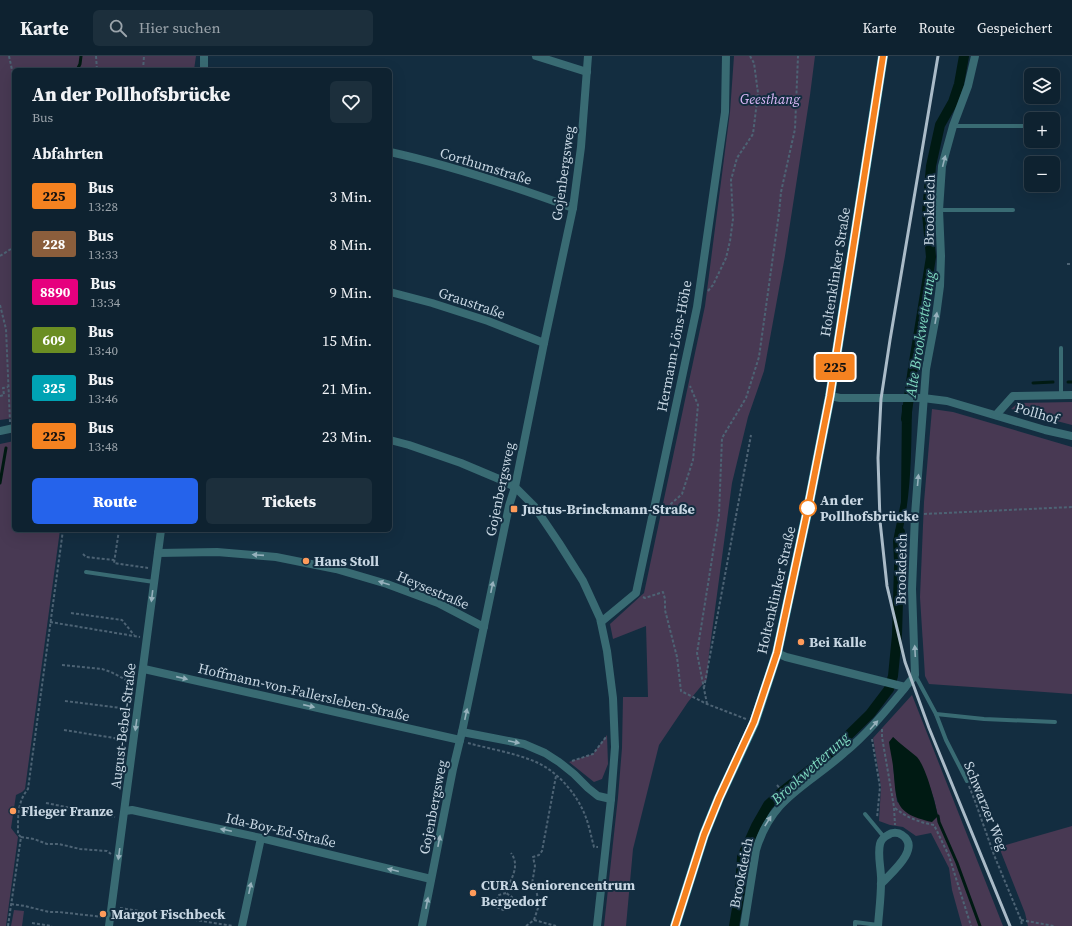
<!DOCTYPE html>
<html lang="de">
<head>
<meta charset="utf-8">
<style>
	:root { --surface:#0e2230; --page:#1c2f3c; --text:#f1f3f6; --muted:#9ba4ab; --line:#2e3f4c; --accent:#2563eb }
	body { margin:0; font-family:"Source Serif 4",serif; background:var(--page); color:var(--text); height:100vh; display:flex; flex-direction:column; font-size:15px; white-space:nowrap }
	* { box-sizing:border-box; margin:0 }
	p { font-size:13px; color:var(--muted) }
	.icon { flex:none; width:22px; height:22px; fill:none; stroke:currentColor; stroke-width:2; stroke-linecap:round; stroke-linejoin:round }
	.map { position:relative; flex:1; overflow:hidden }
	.sheet { position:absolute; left:12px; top:12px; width:380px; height:464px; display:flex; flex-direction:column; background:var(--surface); border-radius:6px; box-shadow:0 4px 16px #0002,0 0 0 1px var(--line) }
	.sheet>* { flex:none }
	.badge { padding:0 8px; border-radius:3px; font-size:14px; line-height:26px }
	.controls { position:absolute; left:1024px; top:12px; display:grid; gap:8px }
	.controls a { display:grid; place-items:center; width:36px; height:36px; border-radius:6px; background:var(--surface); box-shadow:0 4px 16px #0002,0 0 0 1px var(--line); font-size:20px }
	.map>.badge { position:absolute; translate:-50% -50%; box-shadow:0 0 0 2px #fff }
	h2 { padding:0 20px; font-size:15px; line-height:36px }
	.round { display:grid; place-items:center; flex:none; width:42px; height:42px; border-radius:6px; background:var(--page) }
	.headline { display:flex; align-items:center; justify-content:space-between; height:68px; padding:0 20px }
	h1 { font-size:19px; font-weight:800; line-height:30px }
	.cta { display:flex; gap:8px; margin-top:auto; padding:8px 20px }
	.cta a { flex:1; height:46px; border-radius:6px; background:var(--accent); color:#fff; font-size:16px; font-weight:800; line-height:46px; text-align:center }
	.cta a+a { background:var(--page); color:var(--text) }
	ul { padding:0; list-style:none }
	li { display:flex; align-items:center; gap:12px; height:48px; padding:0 20px }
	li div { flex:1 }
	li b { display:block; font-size:15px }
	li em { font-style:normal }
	li .badge { min-width:44px; font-weight:700; text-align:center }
	header { display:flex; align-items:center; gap:24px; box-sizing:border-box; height:56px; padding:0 20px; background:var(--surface); border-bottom:1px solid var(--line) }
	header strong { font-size:19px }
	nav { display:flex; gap:22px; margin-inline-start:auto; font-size:14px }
	.search { width:280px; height:36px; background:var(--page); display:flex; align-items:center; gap:10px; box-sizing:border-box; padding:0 14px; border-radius:6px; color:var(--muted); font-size:15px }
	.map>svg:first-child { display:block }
	.green { fill:#483953; fill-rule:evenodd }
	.water { fill:#001a13 }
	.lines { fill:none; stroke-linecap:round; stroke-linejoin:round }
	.stream { stroke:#001a13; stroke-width:3 }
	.canal { stroke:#001a13; stroke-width:10 }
	.path { stroke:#4d6374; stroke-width:2; stroke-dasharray:3 2; stroke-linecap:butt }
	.service { stroke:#396b73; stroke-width:4 }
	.minor { stroke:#396b73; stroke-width:8 }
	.secondary { stroke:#378f9c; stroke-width:10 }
	.rail { stroke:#aabbc8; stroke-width:3 }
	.oneway { fill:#96b1bc }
	.line-casing { stroke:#fff; stroke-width:9 }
	.line { stroke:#f58220; stroke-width:6 }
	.stop-dot { fill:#fff; stroke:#f58220; stroke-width:2 }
	.poi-dot { fill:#ff9b5a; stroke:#132d40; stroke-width:1.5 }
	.labels { text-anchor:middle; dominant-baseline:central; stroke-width:4; stroke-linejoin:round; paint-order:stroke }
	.park-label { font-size:14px; font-style:italic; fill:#dcb8f7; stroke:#132d40 }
	.street-label { font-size:14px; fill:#c8d7e3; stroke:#132d40 }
	.stop-label { font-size:14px; font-weight:bold; fill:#c8d7e3; stroke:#132d40; text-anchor:start }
	.poi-label { font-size:14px; font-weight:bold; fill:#c8d7e3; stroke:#132d40; text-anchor:start }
	.water-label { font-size:15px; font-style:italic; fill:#7ed8bf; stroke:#132d40 }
</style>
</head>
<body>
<header>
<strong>Karte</strong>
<div class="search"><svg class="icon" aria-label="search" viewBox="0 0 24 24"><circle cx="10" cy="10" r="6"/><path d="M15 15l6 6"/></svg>Hier suchen</div>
<nav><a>Karte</a><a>Route</a><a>Gespeichert</a></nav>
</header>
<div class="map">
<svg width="1072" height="870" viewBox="0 0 1072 870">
	<rect width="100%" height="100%" fill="#132d40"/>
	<g class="green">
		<path d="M0,0H196L194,14H14V362L0,364Z"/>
		<path d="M734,0H815L810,39L785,200L764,315L748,361L732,427L709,598L707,623L688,646L659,689L633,793L626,870H604L618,741L622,692L623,641H648L646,570L613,583L610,568L644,537L705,250L730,56Z"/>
		<path d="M1072,346V369L1011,353L1018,347Z"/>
		<path d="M932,353L953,356L1072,391V638L929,628L925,620L920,541L924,446Z"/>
		<path d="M14,385V474H60L25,733L22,736L16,739L11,772L18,781L6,870H0V388Z"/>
		<path d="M912,639L1003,870H962L952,834L949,812L931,777L916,780L903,771L890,769L879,765L881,731L873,682ZM893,681L924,715L934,743L938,760L897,746L893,709Z"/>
		<path d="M607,679L608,708L602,723L594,726L569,706L593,698Z"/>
		<path d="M1072,770V870H1028L1025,857L999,791Z"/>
		<path d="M14,854L24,855L22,870H11Z"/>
	</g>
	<g class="water">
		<path d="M902,349H912C911,403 912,453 894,505L893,485L901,446Z"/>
		<path d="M893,681C900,688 909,694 917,701C926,711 935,746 938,760L932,766C892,757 897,745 893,710C892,702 890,694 889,686Z"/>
	</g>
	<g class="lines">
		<g class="stream">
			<path d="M77,14L80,8L81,0"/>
			<path d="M1068,326H1072"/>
			<path d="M1033,327L1053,326"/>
			<path d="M0,427L6,392"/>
			<path d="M938,760L939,766L957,807L980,870"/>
		</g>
		<g class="canal">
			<path d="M906,363L913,312L931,201L927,157L931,110L940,69L953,46L959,28L964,0"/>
			<path d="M734,870L740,835L742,801L756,770L768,749L783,735L825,702L870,658L889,633L893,620L897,579L900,476"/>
		</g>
		<g class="path">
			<path d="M9,0L14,23"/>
			<path d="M96,0L97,14"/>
			<path d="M143,14L144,0"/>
			<path d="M0,200L14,191"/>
			<path d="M1067,208H1072"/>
			<path d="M708,235L713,229L726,202L730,185L733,163L731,124L737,102L753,78L758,37L754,7L750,0"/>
			<path d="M0,249L6,273L10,366"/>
			<path d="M0,340L4,339L3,332L8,331"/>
			<path d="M663,455L682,438L693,404L698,349L690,330"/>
			<path d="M924,458L1072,451"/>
			<path d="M119,474L114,507L148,512"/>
			<path d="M83,498L86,501L114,504"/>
			<path d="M643,541L645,542L663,536L665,543V554L677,601L681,635L707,648L746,663"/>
			<path d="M71,557L122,564L134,579"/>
			<path d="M50,566L140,581"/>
			<path d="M62,609L102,613L111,616L132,627"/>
			<path d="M704,632L751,379"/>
			<path d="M65,645L129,653"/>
			<path d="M707,648L697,597L719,459L722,382L746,342L759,301L779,157L781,136L795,73L798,0"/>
			<path d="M882,673V681L894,751L895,769"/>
			<path d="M64,674L114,682L125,686"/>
			<path d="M872,683L880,731L877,762"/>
			<path d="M468,687C490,693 515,697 536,706C558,716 576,737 585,759C589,769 591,780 594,791H598"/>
			<path d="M572,705L593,698L606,681"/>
			<path d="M777,729L783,736"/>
			<path d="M969,730L975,745L994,799L1021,864L1022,870"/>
			<path d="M46,747L115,761"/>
			<path d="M895,752C907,762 919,766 934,769L949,800L971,870"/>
			<path d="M21,781L34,783L47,788H59L80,793L107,795L111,798"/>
			<path d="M506,837L499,839L496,845L497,851L503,854L510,853L513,846L512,841L506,837C510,823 521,811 511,797"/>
			<path d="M11,848L25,850L49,856H59L103,861"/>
			<path d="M120,852L233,870"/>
			<path d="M534,864L556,870"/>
			<path d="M1021,864L1054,870"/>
			<path d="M32,867L52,870"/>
			<path d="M8,870L21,781L18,778C18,762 17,746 28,733L63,474"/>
			<path d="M526,870L534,864L539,849L537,838L532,828L535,810L533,801L539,799L542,795L556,720"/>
		</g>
		<g class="service">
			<path d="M953,70H1031"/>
			<path d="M939,154H1013"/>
			<path d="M1061,292V339"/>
			<path d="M86,516L154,526"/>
			<path d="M915,619L936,658L946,684L967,725"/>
			<path d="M936,658L984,663L1055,666"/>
			<path d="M865,758L884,781"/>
			<path d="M855,870V866L878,869"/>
		</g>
		<g class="minor">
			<path d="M536,0L587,16"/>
			<path d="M204,14V0"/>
			<path d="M390,96C453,110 513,130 573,152"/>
			<path d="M390,236L432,247L488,265L544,287"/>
			<path d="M830,340L840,342H923L947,345L1045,374L1072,380"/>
			<path d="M996,359L1013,340L1072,339"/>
			<path d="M0,375L14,372"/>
			<path d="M390,384L409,389L461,407L499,423L515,431L534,450L559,487L583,525L600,562L607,595L613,642L615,691L611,743L597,870"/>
			<path d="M158,497L217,496L276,501L336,513L387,528L438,547L484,571"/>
			<path d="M601,566L636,537L697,251L725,56L726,0"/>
			<path d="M777,597L786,601L905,631"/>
			<path d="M144,613L460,684"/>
			<path d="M462,676L524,688L545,697L559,706L574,718L588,732L598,740L611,743"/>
			<path d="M125,755L132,754L261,782L431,823"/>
			<path d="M109,870L161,474"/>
			<path d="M242,870L261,782"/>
			<path d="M422,870L453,713L462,676L509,450L515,431L544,287L573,152L581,91L588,0"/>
			<path d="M744,870L756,794C772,741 806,731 844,697C867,678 885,656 904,633C907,628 912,624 915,619L912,533L915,459L926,313L936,260L940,230L941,200L939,154L942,110L953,70L968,30L975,0"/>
			<path d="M878,870C879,856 881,841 881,827C882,815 877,800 880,788C881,784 884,781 888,779C892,776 898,776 902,779C922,792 891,817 881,828"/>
		</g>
		<path class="secondary" d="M675,870L704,779L719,742L754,667L777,597L808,452L830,340L883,0"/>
		<path class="rail" d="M938,0L890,284L881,343L878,402L880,465L887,530L905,606L929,672L1010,870"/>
	</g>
	<defs><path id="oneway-solid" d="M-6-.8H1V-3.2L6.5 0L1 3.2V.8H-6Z"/></defs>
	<g class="oneway">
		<use href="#oneway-solid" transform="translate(944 105) rotate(-76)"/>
		<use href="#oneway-solid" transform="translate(936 262) rotate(-80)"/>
		<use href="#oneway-solid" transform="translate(918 424) rotate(-85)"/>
		<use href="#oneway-solid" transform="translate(258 499) rotate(-176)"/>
		<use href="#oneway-solid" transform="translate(384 527) rotate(-162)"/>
		<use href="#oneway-solid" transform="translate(492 531) rotate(-78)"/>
		<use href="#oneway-solid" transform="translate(152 540) rotate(97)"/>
		<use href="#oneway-solid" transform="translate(915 595) rotate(-93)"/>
		<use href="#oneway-solid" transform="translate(182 622) rotate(13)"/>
		<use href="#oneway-solid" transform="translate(309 650) rotate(13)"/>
		<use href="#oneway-solid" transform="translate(466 658) rotate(-78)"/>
		<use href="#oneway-solid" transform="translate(136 669) rotate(98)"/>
		<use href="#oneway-solid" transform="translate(874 669) rotate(-48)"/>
		<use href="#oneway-solid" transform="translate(514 686) rotate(12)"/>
		<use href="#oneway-solid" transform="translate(768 765) rotate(-58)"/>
		<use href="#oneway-solid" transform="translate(226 774) rotate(-168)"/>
		<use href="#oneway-solid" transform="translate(439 785) rotate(-79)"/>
		<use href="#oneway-solid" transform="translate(119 798) rotate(98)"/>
		<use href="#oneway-solid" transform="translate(393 814) rotate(-166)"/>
		<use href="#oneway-solid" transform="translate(250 832) rotate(-78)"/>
		<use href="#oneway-solid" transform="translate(427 847) rotate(-79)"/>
	</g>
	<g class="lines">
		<g class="line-casing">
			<path id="line" d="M675,870L704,779L719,742L754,666L777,597L808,452L830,340L883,0"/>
		</g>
		<use href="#line" class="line"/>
	</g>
	<circle class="stop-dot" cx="808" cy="452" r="8"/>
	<g class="poi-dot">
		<rect x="510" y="449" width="8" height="8" rx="2"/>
		<circle cx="306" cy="505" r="4"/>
		<circle cx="801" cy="586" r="4"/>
		<circle cx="13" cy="755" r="4"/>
		<circle cx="473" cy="837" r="4"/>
		<circle cx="103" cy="858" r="4"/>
	</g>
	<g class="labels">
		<g class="park-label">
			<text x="770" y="43">Geesthang</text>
		</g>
		<g class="street-label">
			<text transform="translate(486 110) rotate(17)">Corthumstraße</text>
			<text transform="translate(563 117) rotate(-82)">Gojenbergsweg</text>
			<text transform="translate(929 154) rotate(-89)">Brookdeich</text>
			<text transform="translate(835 216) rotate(-81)">Holtenklinker Straße</text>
			<text transform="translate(472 247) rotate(19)">Graustraße</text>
			<text transform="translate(674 290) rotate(-79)">Hermann-Löns-Höhe</text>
			<text transform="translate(1037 357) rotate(16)">Pollhof</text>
			<text transform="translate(500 433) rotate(-78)">Gojenbergsweg</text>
			<text transform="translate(901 513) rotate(-89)">Brookdeich</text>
			<text transform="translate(433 534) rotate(23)">Heysestraße</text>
			<text transform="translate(776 534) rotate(-77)">Holtenklinker Straße</text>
			<text transform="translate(304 636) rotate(13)">Hoffmann-von-Fallersleben-Straße</text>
			<text transform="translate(123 670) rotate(-83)">August-Bebel-Straße</text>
			<text transform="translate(986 750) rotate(68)">Schwarzer Weg</text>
			<text transform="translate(433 751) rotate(-79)">Gojenbergsweg</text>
			<text transform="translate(281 774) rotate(13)">Ida-Boy-Ed-Straße</text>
			<text transform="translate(741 817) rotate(-79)">Brookdeich</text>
		</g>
		<g class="stop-label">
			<text x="820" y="444">An der<tspan x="820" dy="16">Pollhofsbrücke</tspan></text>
		</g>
		<g class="poi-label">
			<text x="522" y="453">Justus-Brinckmann-Straße</text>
			<text x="314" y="505">Hans Stoll</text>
			<text x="809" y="586">Bei Kalle</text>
			<text x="21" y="755">Flieger Franze</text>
			<text x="481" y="829">CURA Seniorencentrum<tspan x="481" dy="16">Bergedorf</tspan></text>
			<text x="111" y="858">Margot Fischbeck</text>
		</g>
		<g class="water-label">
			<text transform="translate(920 278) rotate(-81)">Alte Brookwetterung</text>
			<text transform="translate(810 712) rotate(-42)">Brookwetterung</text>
		</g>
	</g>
</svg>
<div class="controls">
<a><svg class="icon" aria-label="layers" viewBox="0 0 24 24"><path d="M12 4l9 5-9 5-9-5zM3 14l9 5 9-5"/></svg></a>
<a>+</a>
<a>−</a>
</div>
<b class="badge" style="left:835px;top:311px;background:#f58220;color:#111">225</b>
<section class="sheet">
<div class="headline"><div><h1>An der Pollhofsbrücke</h1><p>Bus</p></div><a class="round"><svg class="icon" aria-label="heart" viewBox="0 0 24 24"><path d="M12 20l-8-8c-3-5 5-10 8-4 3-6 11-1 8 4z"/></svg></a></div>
<h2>Abfahrten</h2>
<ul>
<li><span class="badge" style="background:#f58220;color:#111">225</span><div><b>Bus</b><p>13:28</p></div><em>3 Min.</em></li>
<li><span class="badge" style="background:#8b5e3c;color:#fff">228</span><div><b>Bus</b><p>13:33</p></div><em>8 Min.</em></li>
<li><span class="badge" style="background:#e6007e;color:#fff">8890</span><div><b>Bus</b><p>13:34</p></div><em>9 Min.</em></li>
<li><span class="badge" style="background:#6b8e23;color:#fff">609</span><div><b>Bus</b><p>13:40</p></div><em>15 Min.</em></li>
<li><span class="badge" style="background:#00a3b4;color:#fff">325</span><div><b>Bus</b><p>13:46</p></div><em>21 Min.</em></li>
<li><span class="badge" style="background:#f58220;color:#111">225</span><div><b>Bus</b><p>13:48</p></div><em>23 Min.</em></li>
</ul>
<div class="cta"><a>Route</a><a>Tickets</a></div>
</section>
</div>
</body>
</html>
